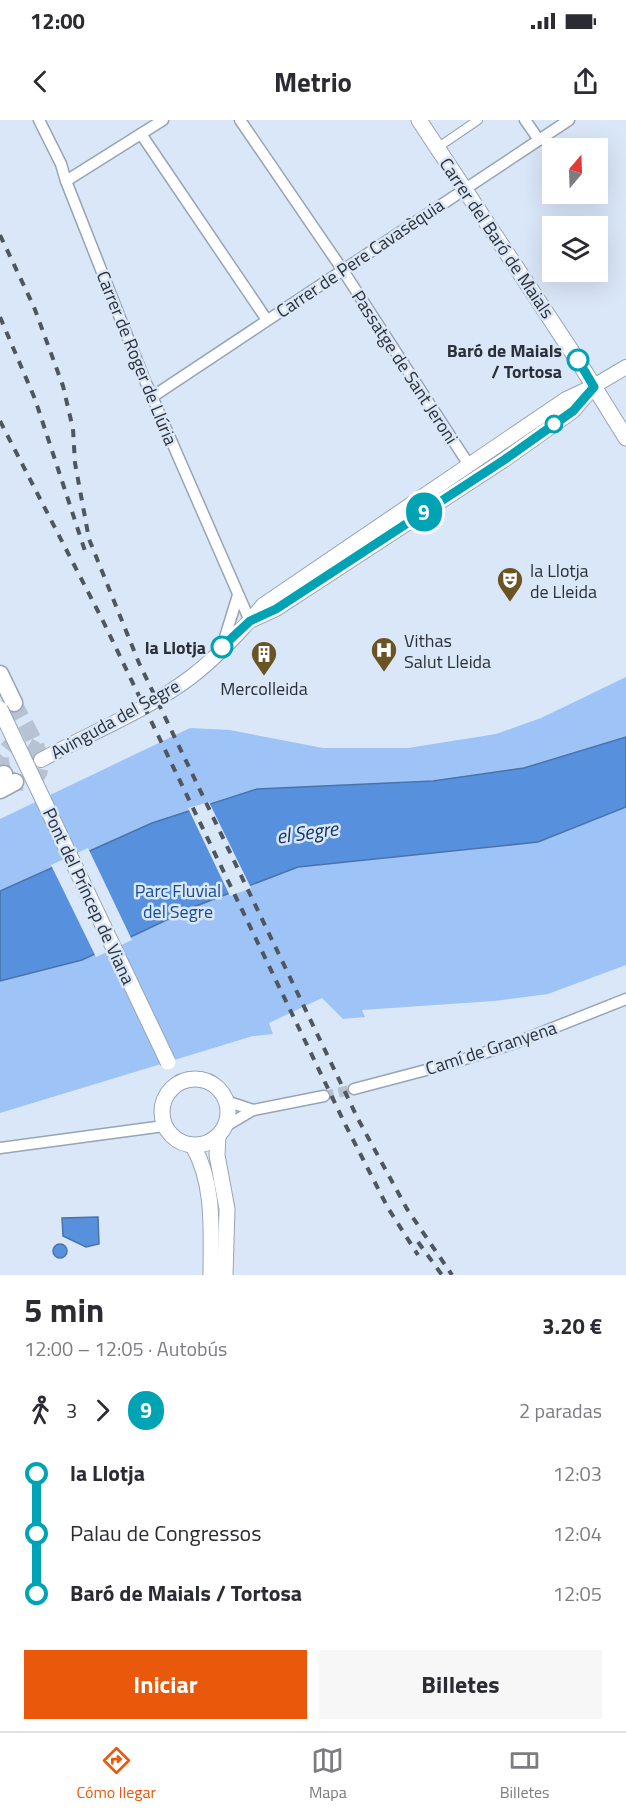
<!DOCTYPE html>
<html lang="es">
<head>
<meta charset="utf-8">
<style>
	:root { --surface:#fff; --page:#f7f7f7; --text:#2b2b33; --muted:#7c7c81; --line:#e1e1e2; --accent:#ea580c }
	body { margin:0; font-family:"Titillium Web",sans-serif; background:var(--page); color:var(--text); height:100vh; display:flex; flex-direction:column; font-size:22px; white-space:nowrap }
	* { box-sizing:border-box; margin:0 }
	p { font-size:20px; color:var(--muted) }
	.icon { flex:none; width:33px; height:33px; fill:none; stroke:currentColor; stroke-width:2; stroke-linecap:round; stroke-linejoin:round }
	.map { position:relative; height:1155px; overflow:hidden }
	.drawer { display:flex; flex-direction:column; background:var(--surface); flex:1 }
	.drawer>* { flex:none }
	.badge { padding:0 12px; border-radius:20px; font-size:21px; line-height:39px }
	.needle { width:39px; rotate:19deg }
	.fabs { position:absolute; left:542px; top:18px; display:grid; gap:12px }
	.fabs a { display:grid; place-items:center; width:66px; height:66px; border-radius:0px; background:var(--surface); box-shadow:0 6px 24px #0002; font-size:30px }
	.map>.badge { position:absolute; translate:-50% -50%; box-shadow:0 0 0 3px #fff }
	.legs { display:flex; align-items:center; gap:9px; height:66px; padding:0 24px; font-size:20px }
	.legs p { margin-inline-start:auto }
	.headline { display:flex; align-items:center; justify-content:space-between; height:102px; padding:0 24px }
	h1 { font-size:33px; font-weight:700; line-height:45px }
	.primary-button { display:flex; gap:12px; margin-top:auto; padding:12px 24px }
	.primary-button a { flex:1; height:69px; border-radius:0px; background:var(--accent); color:#fff; font-size:24px; font-weight:700; line-height:69px; text-align:center }
	.primary-button a+a { background:var(--page); color:var(--text) }
	ul { padding:0 24px; list-style:none }
	li { display:flex; align-items:center; gap:21px; height:60px; font-size:22px }
	li i { display:grid; place-items:center; width:9px; height:100%; margin:0 8px; background:currentColor }
	li i::after { content:''; width:15px; height:15px; margin:-8px; border:4px solid; border-radius:50%; background:var(--surface) }
	li p { margin-inline-start:auto }
	li:first-child i { background:linear-gradient(#0000 50%,currentColor 0) }
	li:last-child i { background:linear-gradient(currentColor 50%,#0000 0) }
	.status { display:flex; justify-content:space-between; align-items:center; height:42px; padding:0 30px; background:var(--surface); direction:ltr }
	.status svg { height:16px; fill:currentColor }
	header { display:flex; justify-content:space-between; align-items:center; height:78px; padding:0 24px; background:var(--surface); font-size:27px; font-weight:700 }
	.tab-bar { display:flex; justify-content:space-around; align-items:center; height:84px; border-top:2px solid var(--line); background:var(--surface); font-size:16px; color:var(--muted) }
	.tab-bar a { display:grid; justify-items:center; gap:3px }
	.tab-bar .current { color:var(--accent) }
	.map>svg:first-child { display:block }
	.green { fill:#9ec4f7 }
	.water { fill:#5790dc; stroke:#4a73aa; stroke-width:1.5 }
	.pier { fill:#dae7f9 }
	.lines { fill:none; stroke-linecap:round; stroke-linejoin:round }
	.minor-tunnel { stroke:#b7c2d2; stroke-width:10; stroke-dasharray:10 5; stroke-linecap:butt }
	.primary-tunnel { stroke:#b7c2d2; stroke-width:16; stroke-dasharray:16 8; stroke-linecap:butt }
	.pedestrian-casing { stroke:#97a4b5; stroke-width:10 }
	.minor-casing { stroke:#97a4b5; stroke-width:13 }
	.tertiary-casing { stroke:#97a4b5; stroke-width:16 }
	.secondary-casing { stroke:#97a4b5; stroke-width:17 }
	.primary-casing { stroke:#97a4b5; stroke-width:19 }
	.pedestrian { stroke:#fff; stroke-width:8 }
	.minor { stroke:#fff; stroke-width:10 }
	.tertiary { stroke:#fff; stroke-width:14 }
	.secondary { stroke:#fff; stroke-width:15 }
	.primary { stroke:#fff; stroke-width:16 }
	.rail { stroke:#4f565f; stroke-width:4; stroke-dasharray:8 8; stroke-linecap:butt }
	.secondary-bridge-casing { stroke:#97a4b5; stroke-width:17; stroke-linecap:butt }
	.secondary-bridge { stroke:#fff; stroke-width:15 }
	.line-1-casing { stroke:#fff; stroke-width:14 }
	.line-1 { stroke:#00a3b4; stroke-width:9 }
	.stop-1-dot { fill:#fff; stroke:#00a3b4; stroke-width:3 }
	.labels { text-anchor:middle; dominant-baseline:central; stroke-width:5; stroke-linejoin:round; paint-order:stroke }
	.street-label { font-size:18px; fill:#2b3037; stroke:#dae7f9 }
	.stop-label { font-size:18px; font-weight:bold; fill:#2b3037; stroke:#dae7f9; text-anchor:end }
	.poi-label { font-size:18px; fill:#2b3037; stroke:#dae7f9; text-anchor:start }
	.park-label { font-size:18px; fill:#134c91; stroke:#dae7f9 }
	.water-label { font-size:20px; font-style:italic; fill:#0c3364; stroke:#dae7f9 }
</style>
</head>
<body>
<div class="status"><b>12:00</b><svg viewBox="0 0 49 12"><path d="M0 12V9h3v3zM5 12V6h3v6zM10 12V3h3v9zM15 12V0h3v12zM26 1h20v11H26zM47 4h2v5h-2z"/></svg></div>
<header><svg class="icon" aria-label="back" viewBox="0 0 24 24"><path d="M15 5l-7 7 7 7"/></svg>Metrio<svg class="icon" aria-label="share" viewBox="0 0 24 24"><path d="M12 15V3M7 8l5-5 5 5M5 13v7h14v-7"/></svg></header>
<div class="map">
<svg width="626" height="1155" viewBox="0 0 626 1155">
	<rect width="100%" height="100%" fill="#dae7f9"/>
	<path class="green" d="M626,557V845L548,874L494,881L362,890L365,897L343,899L322,878L269,903L273,914L253,916L0,993V699L190,608L230,610L323,628H408L496,614L541,598Z"/>
	<g class="water">
		<path d="M626,617V687L538,722L298,747L196,786L82,840L0,861V771L152,703L257,669L433,661L524,648Z"/>
		<path d="M98,1097L99,1124L86,1127L63,1116L62,1098Z"/>
		<circle cx="60" cy="1131" r="7"/>
	</g>
	<g class="pier">
		<path d="M209,682L251,768L230,776L188,688Z"/>
		<path d="M88,728L132,820L96,837L51,745Z"/>
	</g>
	<g class="lines">
		<path class="minor-tunnel" d="M324,976L354,969"/>
		<path class="primary-tunnel" d="M14,583C21,597 40,627 41,642C43,670 0,671 1,637L10,626L24,623L36,630"/>
		<g class="pedestrian-casing">
			<path id="pedestrian" d="M437,28L478,0"/>
		</g>
		<g class="minor-casing">
			<g id="minor">
				<path d="M39,0L61,44L66,61L143,256L250,501"/>
				<path d="M240,0L342,149L469,345"/>
				<path d="M525,0L539,20"/>
				<path d="M141,14L267,200"/>
				<path d="M66,61L163,0"/>
				<path d="M152,277L569,0"/>
				<path d="M222,527L238,475"/>
				<path d="M354,969L449,944L515,923L626,879"/>
				<path d="M226,981L253,990"/>
				<path d="M226,1006L253,990L324,976"/>
				<path d="M0,1028L164,1006"/>
			</g>
		</g>
		<g class="tertiary-casing">
			<g id="tertiary">
				<path d="M252,500L276,489L504,340L573,291L590,271"/>
				<path d="M41,640C90,613 146,591 191,557C217,537 242,510 263,485L566,279L594,266L626,247"/>
			</g>
		</g>
		<g class="secondary-casing">
			<g id="secondary">
				<path d="M419,0L580,244L626,318"/>
				<circle cx="195" cy="992" r="33"/>
				<path d="M218,1016L217,1035L227,1089L225,1155"/>
				<path d="M193,1026C215,1064 211,1112 211,1155"/>
			</g>
		</g>
		<g class="primary-casing">
			<g id="primary">
				<path d="M0,554L14,583"/>
				<path d="M0,656L4,654"/>
				<path d="M0,670L15,662"/>
			</g>
		</g>
		<use href="#pedestrian" class="pedestrian"/>
		<use href="#minor" class="minor"/>
		<use href="#tertiary" class="tertiary"/>
		<use href="#secondary" class="secondary"/>
		<use href="#primary" class="primary"/>
		<g class="rail">
			<path d="M0,115L34,187L63,266L73,309L75,343L89,419L139,543L358,999L407,1089L452,1155"/>
			<path d="M0,197L35,279L85,431"/>
			<path d="M0,301L103,501L346,1006L388,1088L418,1135"/>
			<path d="M418,1122L442,1155"/>
		</g>
		<g class="secondary-bridge-casing">
			<path id="secondary-bridge" d="M0,589L168,942"/>
		</g>
		<use href="#secondary-bridge" class="secondary-bridge"/>
	</g>
	<g class="lines">
		<g class="line-1-casing">
			<path id="line-1" d="M222,527L250,501L276,489L504,340L573,291L594,267L578,240"/>
		</g>
		<use href="#line-1" class="line-1"/>
	</g>
	<defs>
		<g id="theatre-pin" transform="scale(1.35)"><path d="M0 17L-7.5 6A9.5 9.5 0 1 1 7.5 6Z" fill="#6a5423" stroke="#dae7f9"/><path d="M-5-5.5Q0-4 5-5.5V0Q5 5 0 6Q-5 5-5 0ZM-3.3-2.5H-1v1.5H-3.3ZM1-2.5H3.3v1.5H1ZM-2.8 1Q0 5.5 2.8 1Z" fill="#fff"/></g>
		<g id="hospital-pin" transform="scale(1.35)"><path d="M0 17L-7.5 6A9.5 9.5 0 1 1 7.5 6Z" fill="#6a5423" stroke="#dae7f9"/><path d="M-5-5h3v3.5h4V-5h3V5h-3V1.5h-4V5h-3Z" fill="#fff"/></g>
		<g id="building-pin" transform="scale(1.35)"><path d="M0 17L-7.5 6A9.5 9.5 0 1 1 7.5 6Z" fill="#6a5423" stroke="#dae7f9"/><path d="M-4-6H4V6H1V3H-1V6H-4ZM-2.5-4.3h1.7v1.8h-1.7ZM.8-4.3h1.7v1.8H.8ZM-2.5-1h1.7V.8h-1.7ZM.8-1h1.7V.8H.8Z" fill="#fff"/></g>
	</defs>
	<g fill-rule="evenodd">
		<use href="#theatre-pin" x="510" y="460"/>
		<use href="#hospital-pin" x="384" y="530"/>
		<use href="#building-pin" x="264" y="534"/>
	</g>
	<g class="stop-1-dot">
		<circle cx="578" cy="240" r="10"/>
		<circle cx="554" cy="304" r="8"/>
		<circle cx="222" cy="527" r="10"/>
	</g>
	<g class="labels">
		<g class="street-label">
			<text transform="translate(497 118) rotate(56)">Carrer del Baró de Maials</text>
			<text transform="translate(360 138) rotate(-34)">Carrer de Pere Cavasèquia</text>
			<text transform="translate(137 238) rotate(68)">Carrer de Roger de Llúria</text>
			<text transform="translate(405 247) rotate(57)">Passatge de Sant Jeroni</text>
			<text transform="translate(115 599) rotate(-29)">Avinguda del Segre</text>
			<text transform="translate(89 776) rotate(65)">Pont del Príncep de Viana</text>
			<text transform="translate(491 928) rotate(-18)">Camí de Granyena</text>
		</g>
		<g class="stop-label">
			<text x="562" y="230">Baró de Maials<tspan x="562" dy="21">/ Tortosa</tspan></text>
			<text x="206" y="527">la Llotja</text>
		</g>
		<g class="poi-label">
			<text x="530" y="450">la Llotja<tspan x="530" dy="21">de Lleida</tspan></text>
			<text x="404" y="520">Vithas<tspan x="404" dy="21">Salut Lleida</tspan></text>
			<text x="264" y="568" text-anchor="middle">Mercolleida</text>
		</g>
		<g class="park-label">
			<text x="178" y="770">Parc Fluvial<tspan x="178" dy="21">del Segre</tspan></text>
		</g>
		<g class="water-label">
			<text transform="translate(307 712) rotate(-8)">el Segre</text>
		</g>
	</g>
</svg>
<div class="fabs">
<a><svg class="needle" viewBox="-14 -14 28 28"><path d="M0-13l5 13h-10z" fill="#e53935"/><path d="M0 13l5-13h-10z" fill="#7c7c81"/></svg></a>
<a><svg class="icon" aria-label="layers" viewBox="0 0 24 24"><path d="M12 4l9 5-9 5-9-5zM3 14l9 5 9-5"/></svg></a>
</div>
<b class="badge" style="left:424px;top:392px;background:#00a3b4;color:#fff">9</b>
</div>
<section class="drawer">
<div class="headline"><div><h1>5 min</h1><p>12:00 – 12:05 · Autobús</p></div><b>3.20 €</b></div>
<div class="legs"><svg class="icon" aria-label="walk" viewBox="0 0 24 24"><circle cx="13" cy="4" r="2"/><path d="M13 8l-2 6 4 7M11 14l-3 7M7 12l3-4h3l4 4"/></svg>3<svg class="icon" aria-label="forward" viewBox="0 0 24 24"><path d="M9 5l7 7-7 7"/></svg><b class="badge" style="background:#00a3b4;color:#fff">9</b><p>2 paradas</p></div>
<ul>
<li><i style="color:#00a3b4"></i><b>la Llotja</b><p>12:03</p></li>
<li><i style="color:#00a3b4"></i><span>Palau de Congressos</span><p>12:04</p></li>
<li><i style="color:#00a3b4"></i><b>Baró de Maials / Tortosa</b><p>12:05</p></li>
</ul>
<div class="primary-button"><a>Iniciar</a><a>Billetes</a></div>
</section>
<nav class="tab-bar">
<a class="current"><svg class="icon" aria-label="directions" viewBox="0 0 24 24"><path d="M12 3l9 9-9 9-9-9zM9 14v-3h6M13 9l2 2-2 2"/></svg>Cómo llegar</a>
<a><svg class="icon" aria-label="map" viewBox="0 0 24 24"><path d="M3 6l6-2 6 2 6-2v14l-6 2-6-2-6 2zM9 4v14M15 6v14"/></svg>Mapa</a>
<a><svg class="icon" aria-label="tickets" viewBox="0 0 24 24"><path d="M3 7h18v10H3zM15 7v10"/></svg>Billetes</a>
</nav>
</body>
</html>
